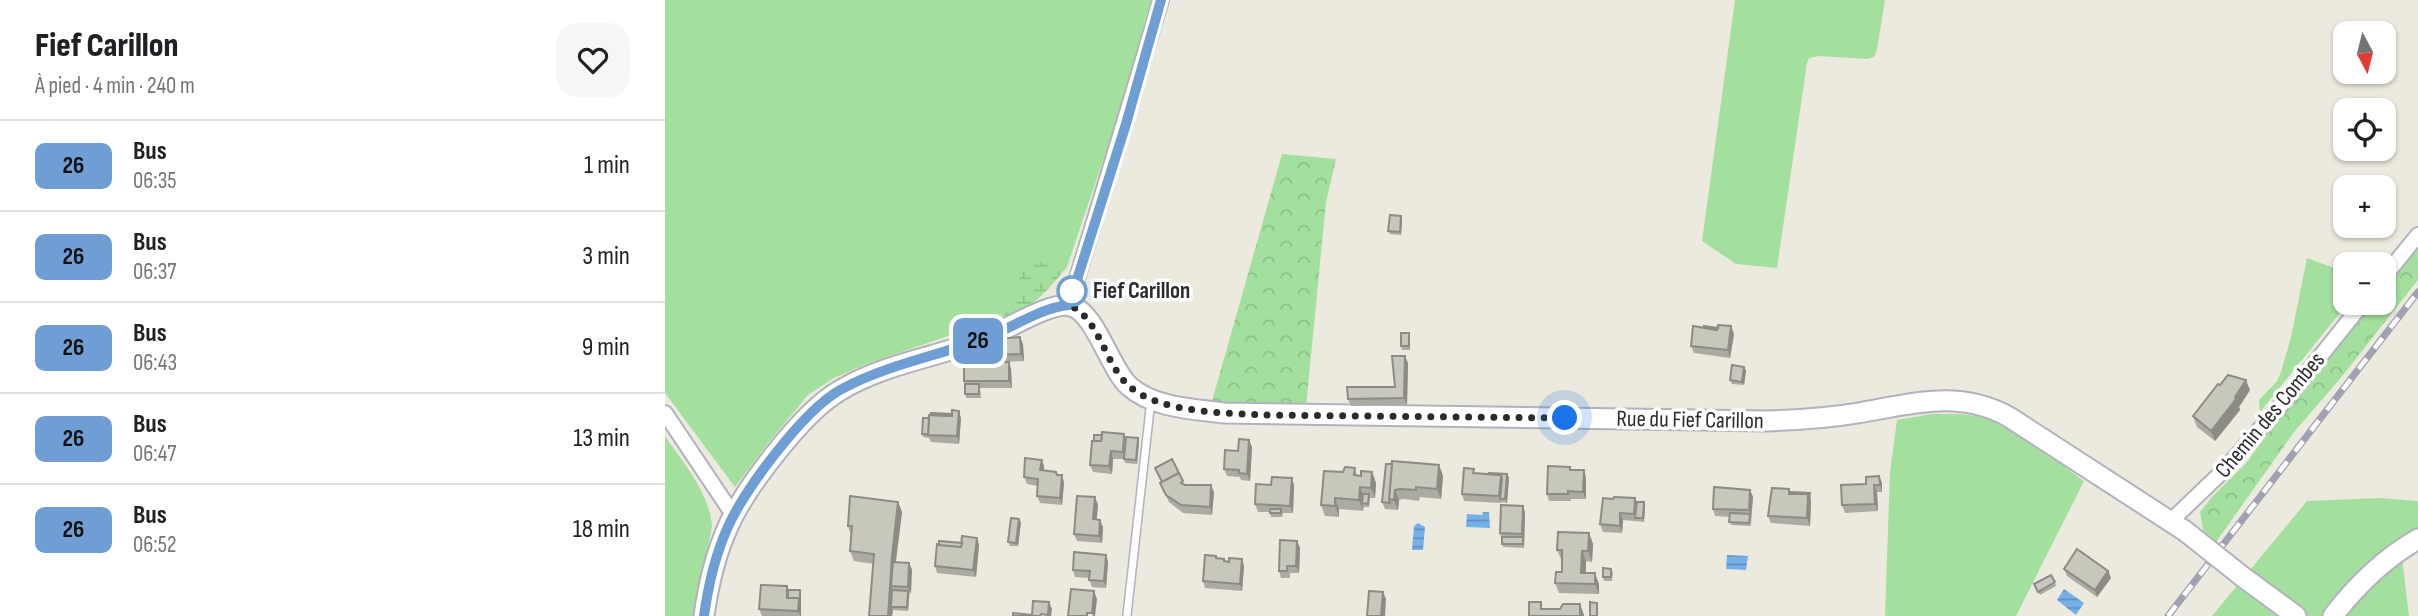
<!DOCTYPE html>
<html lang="fr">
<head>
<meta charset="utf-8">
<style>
	:root { --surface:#fff; --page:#f6f6f6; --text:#202124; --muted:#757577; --line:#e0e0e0 }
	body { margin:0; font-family:"Sofia Sans Condensed",sans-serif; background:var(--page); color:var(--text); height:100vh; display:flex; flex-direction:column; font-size:26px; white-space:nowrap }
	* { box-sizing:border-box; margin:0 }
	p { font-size:23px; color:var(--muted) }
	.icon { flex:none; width:38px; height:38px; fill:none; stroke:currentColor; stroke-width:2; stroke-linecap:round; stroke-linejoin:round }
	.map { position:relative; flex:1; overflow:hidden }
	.sheet { display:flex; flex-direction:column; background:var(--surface); width:665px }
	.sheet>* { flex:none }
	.badge { padding:0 14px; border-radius:10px; font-size:24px; line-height:46px }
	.needle { width:46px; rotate:173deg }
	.fabs { position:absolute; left:1668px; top:21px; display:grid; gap:14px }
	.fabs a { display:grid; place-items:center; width:63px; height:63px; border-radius:14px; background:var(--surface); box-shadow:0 2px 5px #0004; font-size:35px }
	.you { position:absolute; width:35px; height:35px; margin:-18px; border:5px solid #fff; border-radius:50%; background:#1a73e8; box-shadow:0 0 0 10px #1a73e833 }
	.map>.badge { position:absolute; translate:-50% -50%; box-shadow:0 0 0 4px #fff }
	.round { display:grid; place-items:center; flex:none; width:74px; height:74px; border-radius:21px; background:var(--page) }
	.summary { display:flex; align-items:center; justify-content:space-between; height:119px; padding:0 35px }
	h1 { font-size:33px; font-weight:800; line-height:52px }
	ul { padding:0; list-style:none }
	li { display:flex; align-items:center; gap:21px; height:91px; padding:0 35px; border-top:2px solid var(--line) }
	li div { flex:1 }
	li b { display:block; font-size:26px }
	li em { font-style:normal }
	li .badge { min-width:77px; font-weight:700; text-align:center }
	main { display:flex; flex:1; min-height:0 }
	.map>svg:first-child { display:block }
	.grass { fill:#a4e09d }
	.forest { fill:url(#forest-crowns) }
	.wetland { fill:url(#wetland-marsh) }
	.water { fill:url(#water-rules) }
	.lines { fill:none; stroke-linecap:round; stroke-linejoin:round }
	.service-casing { stroke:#b2b1be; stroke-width:10 }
	.minor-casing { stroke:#b2b1be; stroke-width:18 }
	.tertiary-casing { stroke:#b2b1be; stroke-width:23 }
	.service { stroke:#fff; stroke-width:7 }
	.minor { stroke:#fff; stroke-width:14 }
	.tertiary { stroke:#fff; stroke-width:19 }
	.rail-casing { stroke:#a2a1b4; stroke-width:7 }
	.rail { stroke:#fff; stroke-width:4.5; stroke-dasharray:13; stroke-linecap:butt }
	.tertiary-bridge-casing { stroke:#b2b1be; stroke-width:23; stroke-linecap:butt }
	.tertiary-bridge { stroke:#fff; stroke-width:19 }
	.wall { fill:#acaba2 }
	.shaded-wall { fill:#8c8b84 }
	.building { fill:#c8c7bc; stroke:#8c8b84; stroke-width:2 }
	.line-casing { stroke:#fff; stroke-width:16 }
	.line { stroke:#6f9ed4; stroke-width:10 }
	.walk { stroke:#2b2b2b; stroke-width:7; stroke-dasharray:0 12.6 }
	.stop-dot { fill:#fff; stroke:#6f9ed4; stroke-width:3.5 }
	.labels { text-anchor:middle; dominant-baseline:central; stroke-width:7; stroke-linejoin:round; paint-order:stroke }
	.stop-label { font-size:23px; font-weight:bold; fill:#2b2b2b; stroke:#fff; text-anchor:start }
	.street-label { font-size:23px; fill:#2b2b2b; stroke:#fff }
</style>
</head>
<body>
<main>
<section class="sheet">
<div class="summary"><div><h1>Fief Carillon</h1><p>À pied · 4 min · 240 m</p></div><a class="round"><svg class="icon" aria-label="heart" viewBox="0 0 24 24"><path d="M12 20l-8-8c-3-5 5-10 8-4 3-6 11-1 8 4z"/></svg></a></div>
<ul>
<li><span class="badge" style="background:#6f9ed4;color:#111">26</span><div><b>Bus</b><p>06:35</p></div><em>1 min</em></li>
<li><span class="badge" style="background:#6f9ed4;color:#111">26</span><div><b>Bus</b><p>06:37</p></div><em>3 min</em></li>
<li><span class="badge" style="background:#6f9ed4;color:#111">26</span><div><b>Bus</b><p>06:43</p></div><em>9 min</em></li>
<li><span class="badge" style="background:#6f9ed4;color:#111">26</span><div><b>Bus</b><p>06:47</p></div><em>13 min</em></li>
<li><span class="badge" style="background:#6f9ed4;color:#111">26</span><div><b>Bus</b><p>06:52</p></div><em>18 min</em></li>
</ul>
</section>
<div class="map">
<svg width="1753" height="616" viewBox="0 0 1753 616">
	<defs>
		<pattern id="forest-crowns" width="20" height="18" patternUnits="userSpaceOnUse" patternTransform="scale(1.75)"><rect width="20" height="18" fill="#a4e09d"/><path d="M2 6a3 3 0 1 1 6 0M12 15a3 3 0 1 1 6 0" fill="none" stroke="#8dc087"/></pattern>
		<pattern id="wetland-marsh" width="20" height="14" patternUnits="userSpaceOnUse" patternTransform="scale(1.75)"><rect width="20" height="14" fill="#a4e09d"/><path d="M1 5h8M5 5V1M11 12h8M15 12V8" fill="none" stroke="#8dc087"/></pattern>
		<pattern id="water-rules" width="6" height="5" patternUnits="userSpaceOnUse" patternTransform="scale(1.75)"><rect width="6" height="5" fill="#76b0e9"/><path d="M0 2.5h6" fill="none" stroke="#618fbd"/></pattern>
	</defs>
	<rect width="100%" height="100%" fill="#ece9de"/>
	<g class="grass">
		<path d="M0,0H492L402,267L362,261L339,317L201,364L169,378L143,395L103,443L70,487L0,393Z"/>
		<path d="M1070,0H1220L1212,49L1209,57L1202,59L1155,56L1144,58L1142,63L1112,268L1071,264L1037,241Z"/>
		<path d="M1642,258L1680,272V303H1683L1595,412L1594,400L1612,381L1616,372L1626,337Z"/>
		<path d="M1267,414C1284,414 1300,413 1317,417C1348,426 1392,461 1419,481L1351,616H1220L1225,472L1232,420Z"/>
		<path d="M0,436C19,464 44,492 47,526L30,616H0Z"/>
		<path d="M1714,498L1753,501V530L1735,542L1744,616H1547L1642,501Z"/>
	</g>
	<g class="forest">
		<path d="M617,154L671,159L661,202L641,407L547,401Z"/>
		<path d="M1753,245V280L1674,380L1629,432L1551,542L1538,530L1535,512L1546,498L1582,462L1642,379L1705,303H1718L1719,287Z"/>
	</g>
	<path class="wetland" d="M362,260L402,267C380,293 373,304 339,317Z"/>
	<g class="water">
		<path d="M818,512H824L825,528L801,527L802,514L817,515Z"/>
		<path d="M753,523L760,527L758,550H747L749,526Z"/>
		<path d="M1062,555L1083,556L1081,570L1061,569Z"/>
		<path d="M1399,589L1419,603L1411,615L1392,600Z"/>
	</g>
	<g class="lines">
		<g class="service-casing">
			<path id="service" d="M462,615L486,400"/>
		</g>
		<g class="minor-casing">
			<g id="minor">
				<path d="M1718,278L1753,235"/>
				<path d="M404,305L496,0"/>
				<path d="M0,413L69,516"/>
				<path d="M1506,521L1560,469L1622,398L1698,303"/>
			</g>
		</g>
		<g class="tertiary-casing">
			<g id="tertiary">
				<path d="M1578,577L1631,616"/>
				<path d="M39,616C43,587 50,556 62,529C79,489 137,413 174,391C219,363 275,357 323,337C343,329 386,301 406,306C430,312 445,369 464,386C488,408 529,409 559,413L1102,421C1132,420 1163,418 1193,413C1246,404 1294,389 1344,417L1520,531"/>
				<path d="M1668,616C1691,586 1720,558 1753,539"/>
			</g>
		</g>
		<use href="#service" class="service"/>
		<use href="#minor" class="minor"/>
		<use href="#tertiary" class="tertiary"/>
		<g class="rail-casing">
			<path id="rail" d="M1503,616L1753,292"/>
		</g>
		<use href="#rail" class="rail"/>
		<g class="tertiary-bridge-casing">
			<path id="tertiary-bridge" d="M1520,531L1578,577"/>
		</g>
		<use href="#tertiary-bridge" class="tertiary-bridge"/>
	</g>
	<g class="wall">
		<path d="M736,216L737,220L736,235L725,234L723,231Z"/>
		<path d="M1069,334L1065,358L1029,353L1026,346Z"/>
		<path d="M745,337V350H737L736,346Z"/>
		<path d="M343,338L358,344L359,361L335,362L332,351H330L328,344Z"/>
		<path d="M344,362L346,369L347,388H315L316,398H301L299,381Z"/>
		<path d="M743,363L742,405L686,406L683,399L730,387Z"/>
		<path d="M1079,367L1081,371L1079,385L1067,384L1065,380Z"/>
		<path d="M1585,390L1574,407L1575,410L1550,441L1532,427L1528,416Z"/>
		<path d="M264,418H296L294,444L266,442L264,438L258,437L257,434Z"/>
		<path d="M459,434L461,437L474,442L472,464L460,463L459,459H448L447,474L428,472L425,465L429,441L437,435Z"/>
		<path d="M587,447L585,481L576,480L575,477L562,476L559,469L573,451Z"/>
		<path d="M377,460L379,467V471L392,475H397L399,483L397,505L375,503L372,496L373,486L362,484L359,477Z"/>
		<path d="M727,464L774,465L778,476L776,499L755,497L754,501L739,499L734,500L733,510L720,509L717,502Z"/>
		<path d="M690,468L692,476H696L707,472L711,483L710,498H705L704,507H699L698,511L674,509V517L660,516L656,505Z"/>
		<path d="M906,470H919L921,478V499H906V501H884L882,494Z"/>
		<path d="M810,473L842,474L844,478L842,503L837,502V503L799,501L797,494Z"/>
		<path d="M1214,476L1217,483V492H1212L1213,511L1180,513L1177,505L1201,484Z"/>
		<path d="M495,483L519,485L549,492L547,515L518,513L504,502Z"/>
		<path d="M629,485L628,513H618L617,517H606L605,512H593L590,504Z"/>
		<path d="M1124,489L1125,492L1146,497L1145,526L1106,523L1103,516Z"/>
		<path d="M1085,490L1088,497L1086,526L1066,525L1065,517L1050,516L1048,509Z"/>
		<path d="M970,498L972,502L980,506L979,522L958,520L957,533L938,532L935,524L948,499Z"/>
		<path d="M233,502L237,512L231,562L244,563L247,570L243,611L228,610L227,616H204L209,564L189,561L185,551L186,535L183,526Z"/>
		<path d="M433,505L431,520L438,527L437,543L412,541L409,534Z"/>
		<path d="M858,506L860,513L859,548L838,547L835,533Z"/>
		<path d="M356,522L353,546H345L343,542Z"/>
		<path d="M924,533L928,544L927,562L921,561V573L934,584V594L894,593L890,583L897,572V561L892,550Z"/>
		<path d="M312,538L314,545L311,577L272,573L270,566L297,543Z"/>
		<path d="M632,541L635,548L634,573H625V578H616L614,571Z"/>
		<path d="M441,555L443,562L441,588L427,587L424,578L410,577L408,570Z"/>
		<path d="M552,558L560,562L579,566L577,591L540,588L538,581Z"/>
		<path d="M946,569L948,572L947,581H939L938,577Z"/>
		<path d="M1399,569L1443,571L1446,578L1432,597L1402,576Z"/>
		<path d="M1390,582L1391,586L1375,595L1369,584Z"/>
		<path d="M122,586L123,590L136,594V616H97L94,609Z"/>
	</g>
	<g class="shaded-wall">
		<path d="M736,216L737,220L736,235L735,232Z"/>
		<path d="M1066,326L1069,334L1065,358L1063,350Z"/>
		<path d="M355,337L358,344L359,361L356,354Z"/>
		<path d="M740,356L743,363L742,405L739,398Z"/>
		<path d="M344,362L346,369L347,388L344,381Z"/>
		<path d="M1079,367L1081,371L1079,385L1077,382Z"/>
		<path d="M1581,380L1585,390L1574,407L1575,410L1550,441L1546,431Z"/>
		<path d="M294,411L296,418L294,444L292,436Z"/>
		<path d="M473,438L474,442L472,464L471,460Z"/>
		<path d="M584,440L587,447L585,481L582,474Z"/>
		<path d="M446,451L448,459L447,474L444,466Z"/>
		<path d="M377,460L379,467L378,477L375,470Z"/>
		<path d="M774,465L778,476L776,499L772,489Z"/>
		<path d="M919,470L921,478V499L918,492Z"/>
		<path d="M707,472L711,483L710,498L706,488Z"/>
		<path d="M842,474L844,478L842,503L840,499Z"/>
		<path d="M397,475L399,483L397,505L395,498Z"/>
		<path d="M1214,476L1217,483V492L1215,485Z"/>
		<path d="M627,478L629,485L628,513L625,506Z"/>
		<path d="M546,485L549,492L547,515L545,507Z"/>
		<path d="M1209,485L1212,492L1213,511L1210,504Z"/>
		<path d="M695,487L699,497L697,503L698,511L694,500Z"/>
		<path d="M730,490L734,500L733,510L729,500Z"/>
		<path d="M1085,490L1088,497L1086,517L1084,510Z"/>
		<path d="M1143,494L1146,502L1145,526L1142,518Z"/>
		<path d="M430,497L433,505L431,526L428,519Z"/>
		<path d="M670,498L674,509V517L670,506Z"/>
		<path d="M233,502L237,512L230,566L226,586L229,593L226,607L228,610L227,616H223L227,556Z"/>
		<path d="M979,502L980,506L979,522L978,518Z"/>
		<path d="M858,506L860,513L859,548L857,534Z"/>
		<path d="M955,513L958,520L957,533L955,526Z"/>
		<path d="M354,519L356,522L353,546L351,543Z"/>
		<path d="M435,520L438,527L437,543L434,536Z"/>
		<path d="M924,533L928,544L927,562L923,551Z"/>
		<path d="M312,538L314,545L311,577L308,570Z"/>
		<path d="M632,541L635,548L634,573L631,566Z"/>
		<path d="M917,551L921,561L920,584L916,573Z"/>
		<path d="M441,555L443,562L441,588L439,581Z"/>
		<path d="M577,559L579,566L577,591L575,584Z"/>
		<path d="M244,563L247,570L246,594L243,587Z"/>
		<path d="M1443,571L1446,578L1432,597L1430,590Z"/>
		<path d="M930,573L934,584V594L930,584Z"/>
		<path d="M135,590L136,594V616L133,611Z"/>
		<path d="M243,591L244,594L243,611L242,607Z"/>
		<path d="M429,591L432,599L430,616H428L427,613Z"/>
		<path d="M718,592L721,599L720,616H716Z"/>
		<path d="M384,602L387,609L386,616H383V615Z"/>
		<path d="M915,604L919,615V616H915Z"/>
	</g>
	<g class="building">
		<path d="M725,215L736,216L735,232L723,231Z"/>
		<path d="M1053,325L1066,326L1063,350L1026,346L1028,326L1052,330Z"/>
		<path d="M1039,326L1053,328L1052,330L1039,327Z"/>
		<path d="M340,330L342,338L355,337L356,354L332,355V343L328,344L327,336Z"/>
		<rect x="736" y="333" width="8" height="13"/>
		<path d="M727,356H740L739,398L683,399L682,387H730Z"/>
		<rect x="299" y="362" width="45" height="19"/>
		<path d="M1067,365L1079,367L1077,382L1065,380Z"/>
		<path d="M1563,375L1581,380L1570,397L1571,399L1546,431L1528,416L1553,384L1555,385Z"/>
		<rect x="300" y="384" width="14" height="10"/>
		<path d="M287,410L294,411L292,436L263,435L264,415L287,416Z"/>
		<path d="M266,413L287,414V416L266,415Z"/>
		<path d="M258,418H264L263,434H257Z"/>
		<path d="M437,432L459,434L458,452L446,451L444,466L425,465L427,441H436Z"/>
		<path d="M429,435H437L436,441H429Z"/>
		<path d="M461,437L473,438L471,460L459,459Z"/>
		<path d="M574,439L584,440L582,474L574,473V470L559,469L560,450L573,451Z"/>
		<path d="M360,458L377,460L375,470L391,472L392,475H397L395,498L372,496L373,479L359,477Z"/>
		<path d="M507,459L514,473L497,482L490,468Z"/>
		<path d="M727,461L774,465L772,489L751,487V490L735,489L730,490L729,500L724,499Z"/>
		<path d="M721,464H727L724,499L725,503L717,502Z"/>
		<path d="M883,466L905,467V470H919L918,492L903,491V494H882Z"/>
		<path d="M680,467L690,468L689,475L696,476V471L707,472L706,488L695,487L694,500L670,498V506L656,505L659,471L678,472Z"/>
		<path d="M799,468L809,469L808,473L836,475L834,496L797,494Z"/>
		<path d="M514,473L518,481L516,483L520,485H546L545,507L516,505L501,495L495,483Z"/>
		<path d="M824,473L842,474L840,499H835L837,479L836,475L824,474Z"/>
		<path d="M1214,476L1215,485H1209L1210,504L1177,505L1176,485L1201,484V477Z"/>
		<path d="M607,477L627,478L625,506L590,504L591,484L606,485Z"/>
		<path d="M1049,487L1085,490L1084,510L1048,509Z"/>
		<path d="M1107,488L1124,489V494H1143L1142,518L1103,516Z"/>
		<path d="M1125,492L1145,493L1144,498L1143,494H1125Z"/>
		<path d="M698,494H704L703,504L697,503Z"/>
		<path d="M185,496L233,502L227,556L223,616H204L209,554L185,551L187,526H183Z"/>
		<path d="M412,496L430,497L428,519L435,520L434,536L409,534Z"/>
		<path d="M949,497L970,498L969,514L955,513V526L935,524L938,498L948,499Z"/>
		<path d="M972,502H979L978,518H970Z"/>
		<path d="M836,505L858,506L857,534L835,533Z"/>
		<rect x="605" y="509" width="11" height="4"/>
		<path d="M1065,513L1085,514L1084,523L1064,522Z"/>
		<path d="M346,518L354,519L351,543L343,542Z"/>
		<path d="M893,532L924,533L923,551H917L916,573H930V584L890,583L891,572H897V550H892Z"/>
		<path d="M297,536L312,538L308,570L270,566L272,544L296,547Z"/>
		<rect x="837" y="537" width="21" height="7"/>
		<path d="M615,540L632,541L631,566H622V571H614Z"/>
		<path d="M274,541L297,543L296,547L274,545Z"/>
		<path d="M1412,549L1443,571L1430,590L1399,569Z"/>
		<path d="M409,552L441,555L439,581L424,580L425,571L408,570Z"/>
		<path d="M540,555L551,556V558L559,559V561L564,562V558L577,559L575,584L538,581Z"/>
		<path d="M228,562L244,563L243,587L226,586Z"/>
		<path d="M938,568L946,569V577H938Z"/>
		<path d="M1386,575L1390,582L1373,592L1369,584Z"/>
		<path d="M96,585L122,586V598H134L133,611L94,609Z"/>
		<path d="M406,589L429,591L427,613H422V616H403Z"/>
		<path d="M123,590H135V602L134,598H123Z"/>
		<path d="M227,590L243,591L242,607H226Z"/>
		<path d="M704,591L718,592L716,616H702Z"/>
		<path d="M368,601L384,602L383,615L376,614L375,616H348V613L367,615Z"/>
		<path d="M864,602H876V609H895L898,604H915V616H864Z"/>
		<path d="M925,602L932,603V616H925Z"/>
	</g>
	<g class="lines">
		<g class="line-casing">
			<path id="line" d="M39,616C43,587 50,556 62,529C79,490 138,411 175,390C220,365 273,356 320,338C348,328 374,308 404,305L461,124L496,0"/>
		</g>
		<use href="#line" class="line"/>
		<path class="walk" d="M407,291L408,289L404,305C434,317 440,365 464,386C494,413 561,413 600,415L900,418"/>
	</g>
	<circle class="stop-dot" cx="407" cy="291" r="14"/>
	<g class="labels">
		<g class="stop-label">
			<text x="428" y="291">Fief Carillon</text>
		</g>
		<g class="street-label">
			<text transform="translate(1605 415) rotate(-50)">Chemin des Combes</text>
			<text transform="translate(1025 420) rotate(1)">Rue du Fief Carillon</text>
		</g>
	</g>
</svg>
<div class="fabs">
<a><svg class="needle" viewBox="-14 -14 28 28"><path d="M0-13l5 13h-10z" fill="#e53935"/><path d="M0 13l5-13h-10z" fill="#757577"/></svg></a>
<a><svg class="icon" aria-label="locate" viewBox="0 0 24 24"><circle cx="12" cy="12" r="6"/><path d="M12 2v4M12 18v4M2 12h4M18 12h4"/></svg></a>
<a>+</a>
<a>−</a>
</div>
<div class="you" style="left:900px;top:418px"></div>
<b class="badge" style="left:313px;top:341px;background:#6f9ed4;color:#111">26</b>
</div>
</main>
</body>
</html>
